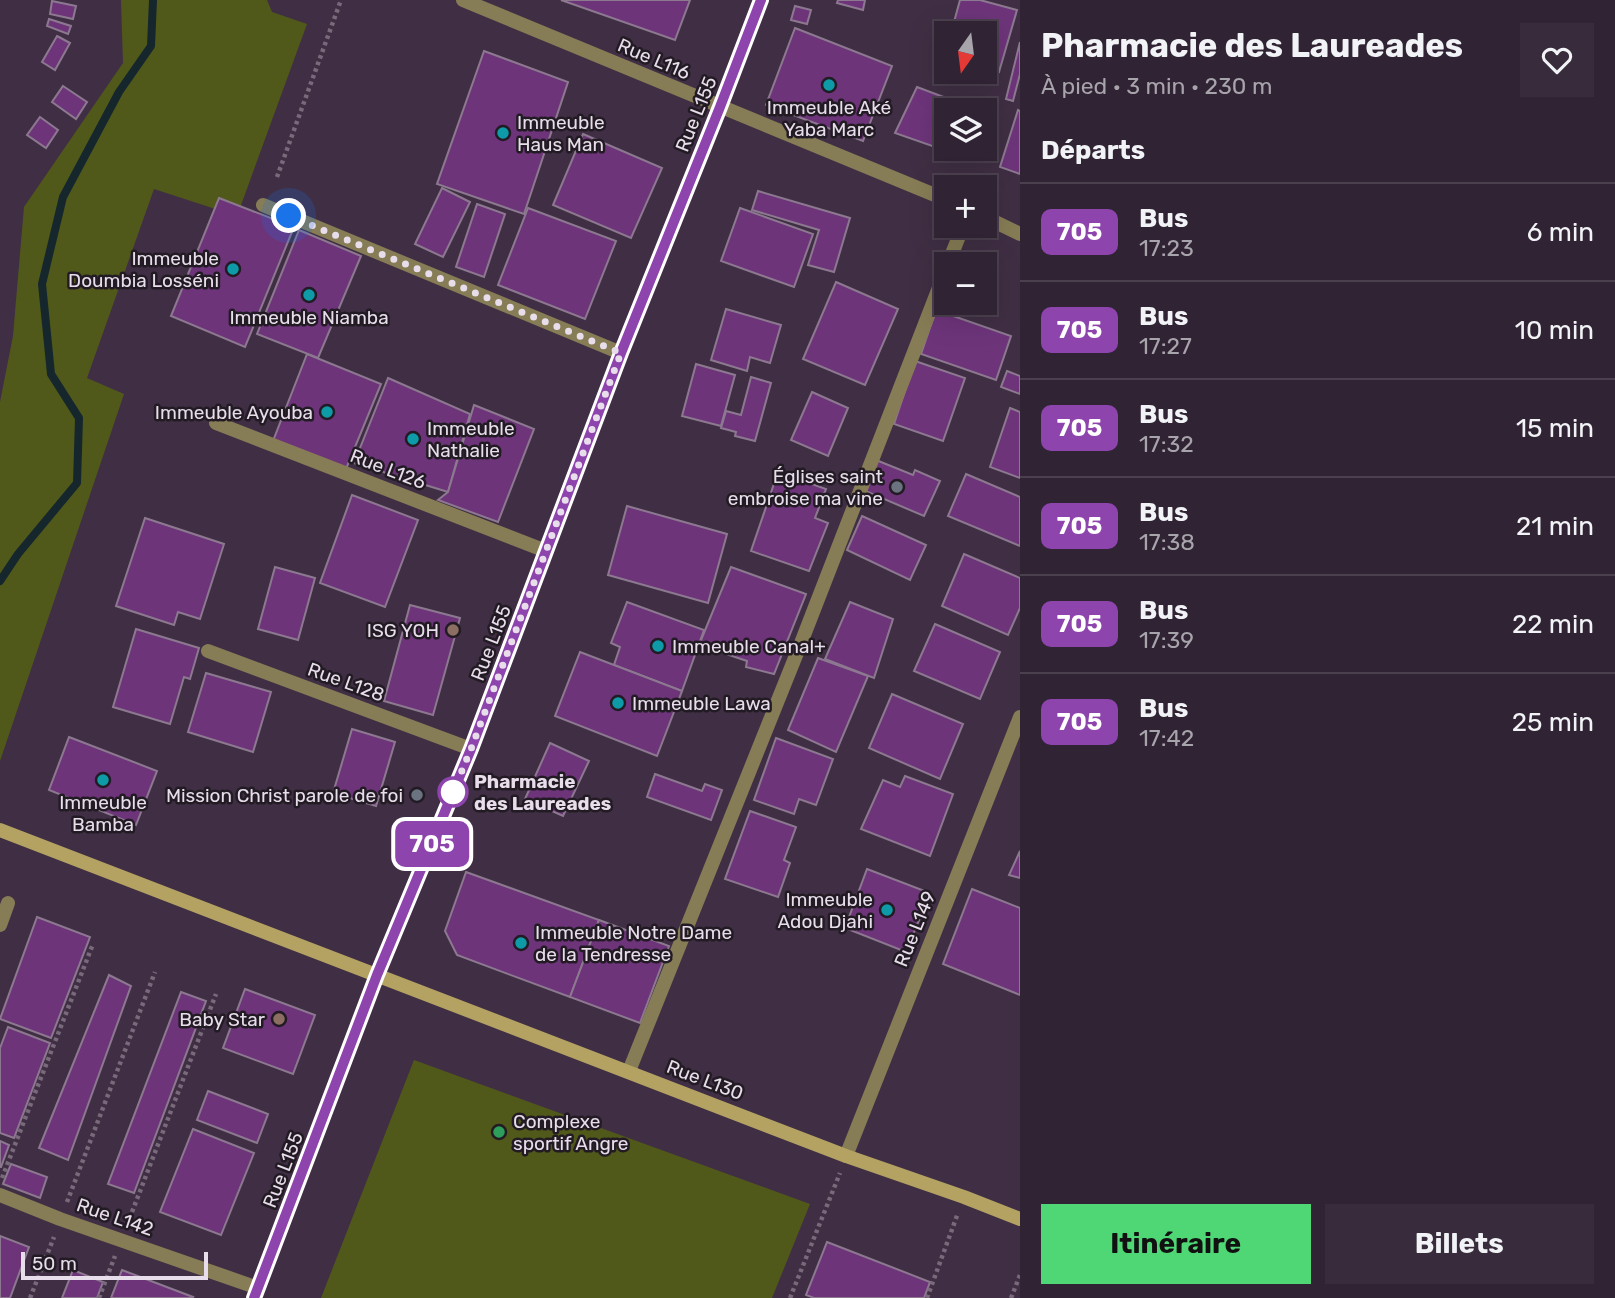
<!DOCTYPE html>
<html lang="fr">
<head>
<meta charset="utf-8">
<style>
	:root { --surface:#302333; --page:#382b3b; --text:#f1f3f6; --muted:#a8a4ac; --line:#4b404e; --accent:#4fd675 }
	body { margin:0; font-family:Rubik,sans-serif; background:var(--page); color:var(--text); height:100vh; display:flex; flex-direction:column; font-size:26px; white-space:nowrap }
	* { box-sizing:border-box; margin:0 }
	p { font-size:23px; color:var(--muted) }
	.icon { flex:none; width:38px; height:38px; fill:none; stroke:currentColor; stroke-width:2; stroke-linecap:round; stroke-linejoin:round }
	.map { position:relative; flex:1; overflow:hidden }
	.side { display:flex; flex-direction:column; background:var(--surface); width:595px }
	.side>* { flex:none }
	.badge { padding:0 14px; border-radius:10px; font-size:24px; line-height:46px }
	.needle { width:46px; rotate:194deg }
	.buttons { position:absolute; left:934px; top:21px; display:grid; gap:14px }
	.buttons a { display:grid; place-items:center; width:63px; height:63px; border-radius:0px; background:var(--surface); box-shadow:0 7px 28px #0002,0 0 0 2px var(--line); font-size:35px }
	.scale { position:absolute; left:21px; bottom:18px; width:187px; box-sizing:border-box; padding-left:7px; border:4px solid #e8deeb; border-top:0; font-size:19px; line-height:24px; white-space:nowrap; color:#e8deeb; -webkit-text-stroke:5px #221b24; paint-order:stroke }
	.you { position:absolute; width:35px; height:35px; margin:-18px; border:5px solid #fff; border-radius:50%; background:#1a73e8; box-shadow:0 0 0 10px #1a73e833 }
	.map>.badge { position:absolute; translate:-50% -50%; box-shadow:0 0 0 4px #fff }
	h2 { padding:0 21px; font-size:26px; line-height:63px }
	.round { display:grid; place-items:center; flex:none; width:74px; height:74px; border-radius:0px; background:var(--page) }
	.summary { display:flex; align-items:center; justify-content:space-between; height:119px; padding:0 21px }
	h1 { font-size:33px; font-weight:700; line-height:52px }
	.action { display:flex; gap:14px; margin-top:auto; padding:14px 21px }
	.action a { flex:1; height:80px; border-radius:0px; background:var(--accent); color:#111; font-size:28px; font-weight:700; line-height:80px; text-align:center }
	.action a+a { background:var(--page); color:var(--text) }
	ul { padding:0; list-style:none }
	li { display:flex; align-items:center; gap:21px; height:98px; padding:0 21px; border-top:2px solid var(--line) }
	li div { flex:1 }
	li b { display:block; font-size:26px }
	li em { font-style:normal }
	li .badge { min-width:77px; font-weight:700; text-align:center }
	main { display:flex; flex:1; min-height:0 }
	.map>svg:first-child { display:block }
	.green { fill:#51591a }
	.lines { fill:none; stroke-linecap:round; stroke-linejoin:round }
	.stream { stroke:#15272c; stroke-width:8 }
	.building { fill:#6d347a; stroke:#8c7990; stroke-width:2 }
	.path { stroke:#78697b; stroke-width:4.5; stroke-dasharray:3.5 3.5; stroke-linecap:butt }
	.street { stroke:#867c55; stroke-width:14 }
	.secondary { stroke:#b3a262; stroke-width:14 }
	.line-casing { stroke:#fff; stroke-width:16 }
	.line { stroke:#8e44ad; stroke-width:10 }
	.walk { stroke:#e8deeb; stroke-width:7; stroke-dasharray:0 12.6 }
	.culture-dot { fill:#0f9aa8; stroke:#221b24; stroke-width:2.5 }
	.worship-dot { fill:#6b7280; stroke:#221b24; stroke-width:2.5 }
	.education-dot { fill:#8d6e63; stroke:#221b24; stroke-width:2.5 }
	.stop-dot { fill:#fff; stroke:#8e44ad; stroke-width:3.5 }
	.leisure-dot { fill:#2e9e5b; stroke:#221b24; stroke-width:2.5 }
	.labels { text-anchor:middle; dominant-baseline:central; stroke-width:5; stroke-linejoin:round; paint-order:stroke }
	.street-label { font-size:19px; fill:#e8deeb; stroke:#221b24 }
	.poi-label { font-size:19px; fill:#e8deeb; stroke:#221b24; text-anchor:end }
	.stop-label { font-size:19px; font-weight:bold; fill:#e8deeb; stroke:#221b24; text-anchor:start }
</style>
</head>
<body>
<main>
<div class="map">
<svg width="1020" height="1298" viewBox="0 0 1020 1298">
	<rect width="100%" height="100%" fill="#402f44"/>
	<g class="green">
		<path d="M121,0H267L272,12L307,24L237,216L154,189L87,378L124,394L0,761V402L13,336L24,207L123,63Z"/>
		<path d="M414,1060L810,1204L772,1298H321Z"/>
	</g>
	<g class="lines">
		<path class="stream" d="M0,581L18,554L77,483L79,418L51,374L42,284L63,197L119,92L151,46L153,0"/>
	</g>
	<g class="building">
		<path d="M561,0H690L675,40Z"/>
		<path d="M838,0H865L863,10L837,3Z"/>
		<path d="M960,0H980L1017,10L999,72L985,69V33H951Z"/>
		<path d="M52,1L76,6L73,19L50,14Z"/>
		<path d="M795,6L811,10L807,24L791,20Z"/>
		<path d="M49,19L71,26L68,34L47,26Z"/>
		<path d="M795,28L892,66L863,141L766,105Z"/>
		<path d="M57,36L70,43L55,70L42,62Z"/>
		<path d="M1020,42V74L1013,101L1006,99Z"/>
		<path d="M484,51L568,82L524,214L437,184Z"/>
		<path d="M63,86L87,102L76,119L52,102Z"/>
		<path d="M917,87L978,110H947V149H983L978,162L895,133Z"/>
		<path d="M1018,110L1020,111V174L1000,167Z"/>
		<path d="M985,113L997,118L985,145Z"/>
		<path d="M40,117L58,130L46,148L27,135Z"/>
		<path d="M583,134L662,168L631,238L553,205Z"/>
		<path d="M442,188L470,202L443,257L415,244Z"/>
		<path d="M758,191L850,218L834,272L808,265L819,230L752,210Z"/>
		<path d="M219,198L294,227L245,347L171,316Z"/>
		<path d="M477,204L505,214L484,277L456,267Z"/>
		<path d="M528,208L616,241L585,319L498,285Z"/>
		<path d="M740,208L813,234L794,287L721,261Z"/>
		<path d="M299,230L361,256L318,358L257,334Z"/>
		<path d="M836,282L898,309L865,385L803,359Z"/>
		<path d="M726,309L781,325L770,363L750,357L747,371L711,360Z"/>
		<path d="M936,310L1011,336L996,380L921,354Z"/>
		<path d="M307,354L381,384L346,469L273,441Z"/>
		<path d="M915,361L965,378L943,441L894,424Z"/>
		<path d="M696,364L735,375L721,426L682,416Z"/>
		<path d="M1007,371L1020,376V394L1001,387Z"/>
		<path d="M751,377L771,383L755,441L735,436L736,432L721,428L726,411L741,415Z"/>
		<path d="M388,378L470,414L448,492L354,463Z"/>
		<path d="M812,392L848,408L828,456L791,440Z"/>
		<path d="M474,405L534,429L498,522L438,500L448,492Z"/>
		<path d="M1010,408L1020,412V478L990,467Z"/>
		<path d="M876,460L913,475L915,470L940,481L924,516L863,490Z"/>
		<path d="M778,472L826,489L815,518L828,523L809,571L751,551Z"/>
		<path d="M966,474L1020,497V546L948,516Z"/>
		<path d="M352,495L418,520L385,607L320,583Z"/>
		<path d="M627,506L727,534L708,603L608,575Z"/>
		<path d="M862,516L926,545L910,580L847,550Z"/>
		<path d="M145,518L224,544L200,619L178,612L174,625L116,606Z"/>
		<path d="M964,554L1020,578V608L1008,635L942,606Z"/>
		<path d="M275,567L315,578L298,640L258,629Z"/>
		<path d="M731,567L806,594L774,674L746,667L747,661L699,645Z"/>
		<path d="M627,602L704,630L682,691L614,665L620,647L611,643Z"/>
		<path d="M850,602L893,619L874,678L825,659Z"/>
		<path d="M410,605L460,618L433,715L384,701Z"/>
		<path d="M935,624L1000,652L980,699L914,671Z"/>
		<path d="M136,629L199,648L190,679L184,677L170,724L113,707Z"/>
		<path d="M580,652L682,691L657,756L555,716Z"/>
		<path d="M818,658L868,676L836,752L788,730Z"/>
		<path d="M206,673L271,692L253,752L188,732Z"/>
		<path d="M892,694L963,724L940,779L869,748Z"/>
		<path d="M352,729L395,742L376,806L333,793Z"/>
		<path d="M69,737L157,771L136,825L49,790Z"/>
		<path d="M776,738L833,759L816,805L799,799L794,814L754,800Z"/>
		<path d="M550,743L589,761L563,816L525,799Z"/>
		<path d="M655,774L702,791L705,784L722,790L711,820L647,797Z"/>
		<path d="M905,776L953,794L930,856L861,829L883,780L900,787Z"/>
		<path d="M750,811L796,827L784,860L790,863L778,897L725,879Z"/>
		<path d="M1020,851V878L1009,875Z"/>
		<path d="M867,869L930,893L906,952L845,928Z"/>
		<path d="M466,872L599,920L570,997L457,955L445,931Z"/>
		<path d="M972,889L1020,908V995L943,964Z"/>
		<path d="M37,917L90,937L51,1038L0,1019Z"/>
		<path d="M599,920L669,946L640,1023L570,997Z"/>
		<path d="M109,975L131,986L68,1160L39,1148Z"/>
		<path d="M245,989L315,1015L293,1074L223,1048Z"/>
		<path d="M181,992L206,1001L134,1193L108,1184Z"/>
		<path d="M8,1027L50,1043L14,1138L0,1133V1048Z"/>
		<path d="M208,1091L268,1114L257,1143L197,1120Z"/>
		<path d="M193,1129L254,1153L221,1235L160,1212Z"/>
		<path d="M0,1141L9,1145L1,1167H0Z"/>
		<path d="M11,1164L47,1177L40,1198L3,1184Z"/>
		<path d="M0,1236L29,1247L10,1298H0Z"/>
		<path d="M827,1242L930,1282L924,1298H814L806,1295Z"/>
		<path d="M73,1270L103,1282L97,1298H62Z"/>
		<path d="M122,1270L193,1297L192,1298H111Z"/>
	</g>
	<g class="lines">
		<g class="path">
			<path d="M277,177L341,0"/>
			<path d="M2,1178L93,944"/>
			<path d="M67,1202L155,972"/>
			<path d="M127,1225L216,994"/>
			<path d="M30,1298L54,1237"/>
			<path d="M99,1298L115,1256"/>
			<path d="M790,1298L840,1173"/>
			<path d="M927,1298L958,1213"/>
			<path d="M1011,1298L1020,1275"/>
		</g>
		<g class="street">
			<path d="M463,0L947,200"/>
			<path d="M263,205L621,353"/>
			<path d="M985,217L1020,234"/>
			<path d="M948,264L963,226"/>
			<path d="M216,423L546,551"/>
			<path d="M208,651L471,749"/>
			<path d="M0,925L8,903"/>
			<path d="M629,1071L801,643L947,267"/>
			<path d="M846,1156L1020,717"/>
			<path d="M0,1195L60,1219L258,1288"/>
		</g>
		<g class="secondary">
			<path d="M0,830L846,1156L964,1197L1020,1219"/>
			<path d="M254,1298L377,975L471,749L621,353L720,107L761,0"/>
		</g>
	</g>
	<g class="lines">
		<g class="line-casing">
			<path id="line" d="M254,1298L377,975L471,749L621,353L720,107L761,0"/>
		</g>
		<use href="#line" class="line"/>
		<path class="walk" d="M289,216L621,353L471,749L450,799L453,792"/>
	</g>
	<g class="culture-dot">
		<circle cx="829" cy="85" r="7"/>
		<circle cx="503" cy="133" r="7"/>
		<circle cx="233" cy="269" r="7"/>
		<circle cx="309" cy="295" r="7"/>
		<circle cx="327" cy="412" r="7"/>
		<circle cx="413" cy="439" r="7"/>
		<circle cx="658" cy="646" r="7"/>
		<circle cx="618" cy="703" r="7"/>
		<circle cx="103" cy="780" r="7"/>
		<circle cx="887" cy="910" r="7"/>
		<circle cx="521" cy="943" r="7"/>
	</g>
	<g class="worship-dot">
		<circle cx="897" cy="487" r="7"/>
		<circle cx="417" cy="795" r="7"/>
	</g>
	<g class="education-dot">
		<circle cx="453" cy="630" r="7"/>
		<circle cx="279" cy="1019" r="7"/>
	</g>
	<circle class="stop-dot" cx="453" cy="792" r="14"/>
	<circle class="leisure-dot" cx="499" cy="1132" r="7"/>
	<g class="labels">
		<g class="street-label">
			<text transform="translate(654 59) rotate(23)">Rue L116</text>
			<text transform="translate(696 114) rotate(-68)">Rue L155</text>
			<text transform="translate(388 469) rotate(21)">Rue L126</text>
			<text transform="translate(491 643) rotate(-69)">Rue L155</text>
			<text transform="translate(346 682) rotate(20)">Rue L128</text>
			<text transform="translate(915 929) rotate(-68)">Rue L149</text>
			<text transform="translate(705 1080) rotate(21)">Rue L130</text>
			<text transform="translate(283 1170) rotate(-69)">Rue L155</text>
			<text transform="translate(115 1217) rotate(19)">Rue L142</text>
		</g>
		<g class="poi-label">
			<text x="829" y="107" text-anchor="middle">Immeuble Aké<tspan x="829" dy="22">Yaba Marc</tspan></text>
			<text x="517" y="122" text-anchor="start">Immeuble<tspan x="517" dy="22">Haus Man</tspan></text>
			<text x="219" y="258">Immeuble<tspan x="219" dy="22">Doumbia Losséni</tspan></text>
			<text x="309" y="317" text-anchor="middle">Immeuble Niamba</text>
			<text x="313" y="412">Immeuble Ayouba</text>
			<text x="427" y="428" text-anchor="start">Immeuble<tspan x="427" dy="22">Nathalie</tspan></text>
			<text x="883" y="476">Églises saint<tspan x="883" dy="22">embroise ma vine</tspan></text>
			<text x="439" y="630">ISG YOH</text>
			<text x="672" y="646" text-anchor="start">Immeuble Canal+</text>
			<text x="632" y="703" text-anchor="start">Immeuble Lawa</text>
			<text x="403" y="795">Mission Christ parole de foi</text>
			<text x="103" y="802" text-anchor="middle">Immeuble<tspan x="103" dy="22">Bamba</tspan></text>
			<text x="873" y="899">Immeuble<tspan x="873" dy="22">Adou Djahi</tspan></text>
			<text x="535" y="932" text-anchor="start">Immeuble Notre Dame<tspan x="535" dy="22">de la Tendresse</tspan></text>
			<text x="265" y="1019">Baby Star</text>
			<text x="513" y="1121" text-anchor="start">Complexe<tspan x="513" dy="22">sportif Angre</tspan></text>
		</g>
		<g class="stop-label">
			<text x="474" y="781">Pharmacie<tspan x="474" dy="22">des Laureades</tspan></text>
		</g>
	</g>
</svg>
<div class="buttons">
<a><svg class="needle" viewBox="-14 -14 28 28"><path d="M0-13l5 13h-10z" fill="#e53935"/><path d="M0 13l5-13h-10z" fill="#a8a4ac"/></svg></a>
<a><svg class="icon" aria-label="layers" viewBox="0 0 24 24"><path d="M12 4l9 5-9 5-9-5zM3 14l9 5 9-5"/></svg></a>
<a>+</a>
<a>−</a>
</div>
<div class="scale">50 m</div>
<div class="you" style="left:289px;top:216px"></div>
<b class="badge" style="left:432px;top:844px;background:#8e44ad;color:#fff">705</b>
</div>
<section class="side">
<div class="summary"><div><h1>Pharmacie des Laureades</h1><p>À pied · 3 min · 230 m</p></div><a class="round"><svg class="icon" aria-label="heart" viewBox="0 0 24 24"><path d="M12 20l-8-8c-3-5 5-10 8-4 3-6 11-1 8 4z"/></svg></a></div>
<h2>Départs</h2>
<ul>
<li><span class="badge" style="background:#8e44ad;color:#fff">705</span><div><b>Bus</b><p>17:23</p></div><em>6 min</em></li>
<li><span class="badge" style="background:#8e44ad;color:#fff">705</span><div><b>Bus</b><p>17:27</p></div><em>10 min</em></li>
<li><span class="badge" style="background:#8e44ad;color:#fff">705</span><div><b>Bus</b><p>17:32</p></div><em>15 min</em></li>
<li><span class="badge" style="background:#8e44ad;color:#fff">705</span><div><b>Bus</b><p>17:38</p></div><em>21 min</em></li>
<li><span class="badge" style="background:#8e44ad;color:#fff">705</span><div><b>Bus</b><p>17:39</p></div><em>22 min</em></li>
<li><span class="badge" style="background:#8e44ad;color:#fff">705</span><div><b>Bus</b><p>17:42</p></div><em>25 min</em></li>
</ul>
<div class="action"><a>Itinéraire</a><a>Billets</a></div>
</section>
</main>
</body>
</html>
